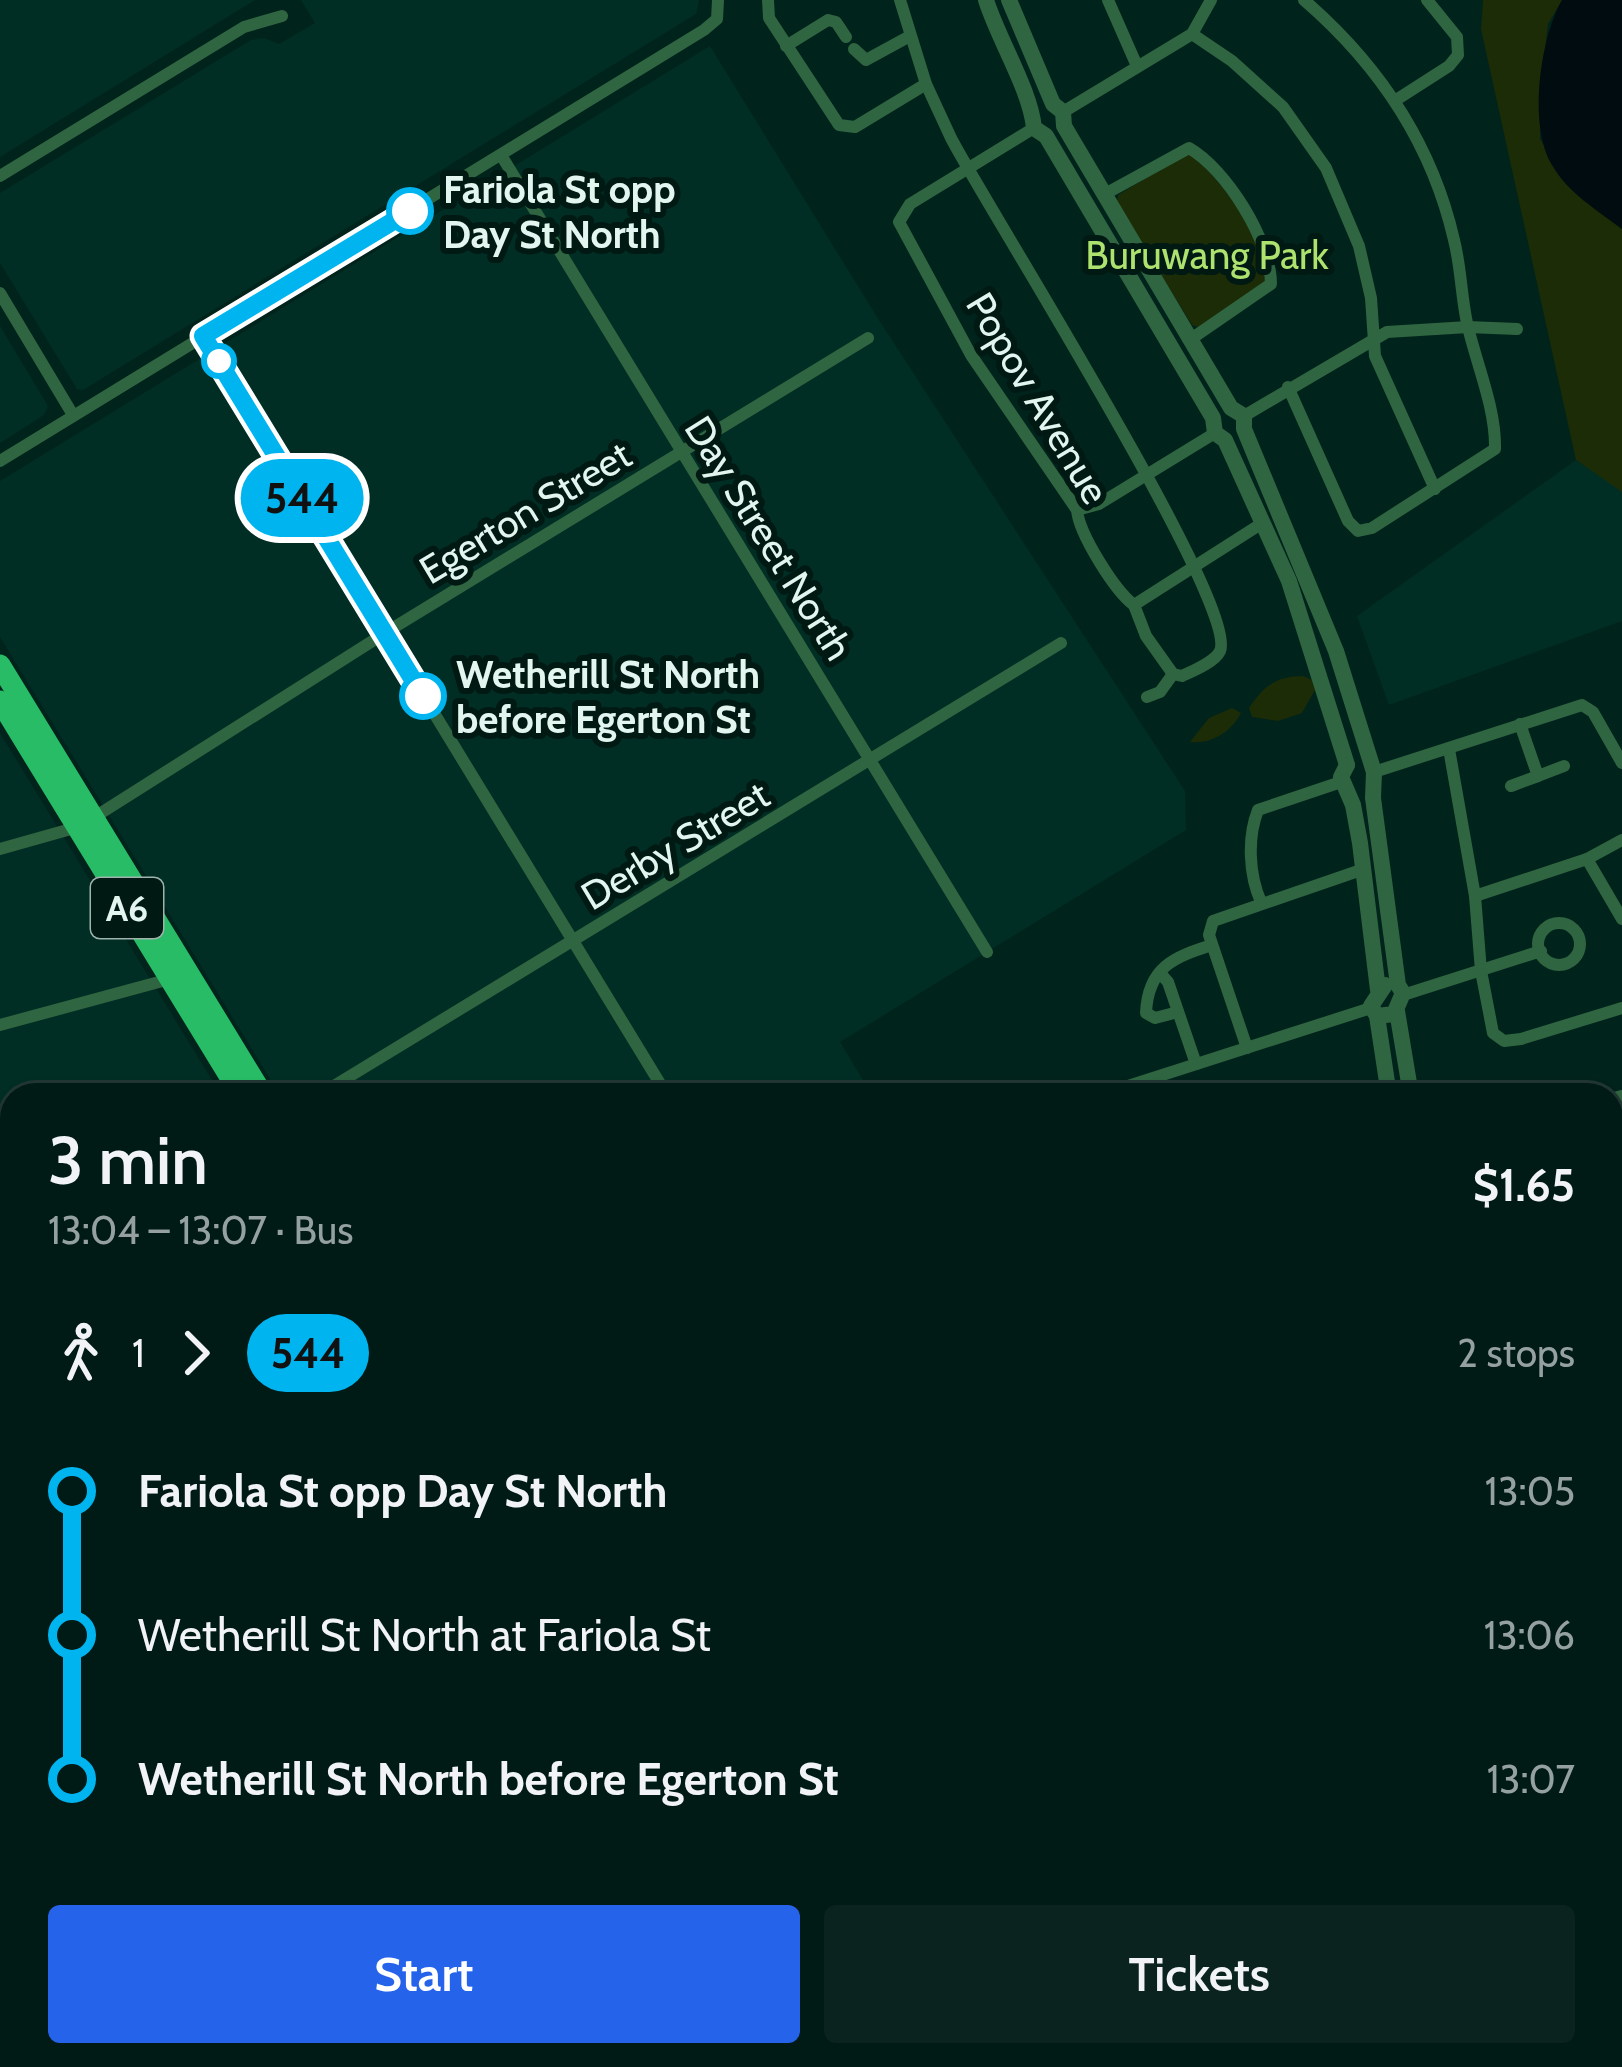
<!DOCTYPE html>
<html lang="en">
<head>
<meta charset="utf-8">
<style>
	:root { --surface:#001a15; --page:#0a231e; --text:#f1f3f6; --muted:#95a1a0; --line:#223834; --accent:#2563eb }
	body { margin:0; font-family:Cabin,sans-serif; background:var(--page); color:var(--text); height:100vh; display:flex; flex-direction:column; font-size:45px; white-space:nowrap }
	* { box-sizing:border-box; margin:0 }
	p { font-size:39px; color:var(--muted) }
	.icon { flex:none; width:66px; height:66px; fill:none; stroke:currentColor; stroke-width:2; stroke-linecap:round; stroke-linejoin:round }
	.map { position:relative; flex:1; overflow:hidden }
	.panel { position:absolute; left:0px; top:1083px; width:1623px; height:984px; display:flex; flex-direction:column; background:var(--surface); border-radius:36px 36px 0 0; box-shadow:0 3px 9px #0004,0 0 0 3px var(--line) }
	.panel>* { flex:none }
	.badge { padding:0 24px; border-radius:39px; font-size:42px; line-height:78px }
	.map>.badge { position:absolute; translate:-50% -50%; box-shadow:0 0 0 6px #fff }
	.legs { display:flex; align-items:center; gap:18px; height:132px; padding:0 48px; font-size:39px }
	.legs p { margin-inline-start:auto }
	.headline { display:flex; align-items:center; justify-content:space-between; height:204px; padding:0 48px }
	h1 { font-size:66px; font-weight:600; line-height:90px }
	.primary-button { display:flex; gap:24px; margin-top:auto; padding:24px 48px }
	.primary-button a { flex:1; height:138px; border-radius:12px; background:var(--accent); color:#fff; font-size:48px; font-weight:600; line-height:138px; text-align:center }
	.primary-button a+a { background:var(--page); color:var(--text) }
	ul { padding:0 48px; list-style:none }
	li { display:flex; align-items:center; gap:42px; height:144px; font-size:45px }
	li i { display:grid; place-items:center; width:18px; height:100%; margin:0 15px; background:currentColor }
	li i::after { content:''; width:30px; height:30px; margin:-15px; border:9px solid; border-radius:50%; background:var(--surface) }
	li p { margin-inline-start:auto }
	li:first-child i { background:linear-gradient(#0000 50%,currentColor 0) }
	li:last-child i { background:linear-gradient(currentColor 50%,#0000 0) }
	.map>svg:first-child { display:block }
	.built { fill:#002e24 }
	.green { fill:#1c2c06 }
	.water { fill:#000c10 }
	.lines { fill:none; stroke-linecap:round; stroke-linejoin:round }
	.minor { stroke:#2f6540; stroke-width:12 }
	.tertiary { stroke:#2f6540; stroke-width:16 }
	.trunk { stroke:#28bc66; stroke-width:21 }
	.motorway { stroke:#24ca6c; stroke-width:24 }
	.line-1-casing { stroke:#fff; stroke-width:27 }
	.line-1 { stroke:#00b5ef; stroke-width:18 }
	.stop-1-dot { fill:#fff; stroke:#00b5ef; stroke-width:6 }
	.labels { text-anchor:middle; dominant-baseline:central; stroke-width:12; stroke-linejoin:round; paint-order:stroke }
	.shield { fill:#011913; stroke:#9eb3ad; stroke-width:3 }
	.shield-label { font-size:36px; font-weight:bold; fill:#e2f5ef }
	.stop-label { font-size:39px; font-weight:bold; fill:#e2f5ef; stroke:#011913; text-anchor:start }
	.park-label { font-size:39px; fill:#aee26f; stroke:#011913 }
	.street-label { font-size:39px; fill:#e2f5ef; stroke:#011913 }
</style>
</head>
<body>
<div class="map">
<svg width="1622" height="2067" viewBox="0 0 1622 2067">
	<rect width="100%" height="100%" fill="#00231c"/>
	<g class="built">
		<path d="M0,0H255L0,157Z"/>
		<path d="M301,0H699L696,14L83,390L77,389L0,263V193L251,40L264,38L279,44L315,23Z"/>
		<path d="M710,46L877,317L1185,791L1186,830L840,1042L872,1095H280L0,637V481Z"/>
		<path d="M0,326L48,406L44,415L0,443Z"/>
		<path d="M1576,460L1622,485V621L1389,705L1357,616Z"/>
		<path d="M0,733L221,1095H12V1551L0,1555Z"/>
	</g>
	<g class="green">
		<path d="M1483,0H1562L1548,24L1541,82L1540,139L1576,194L1622,229V492L1576,460L1481,29Z"/>
		<path d="M1189,152C1226,186 1263,234 1267,286L1201,328L1192,325L1117,204L1118,195Z"/>
		<path d="M1303,676L1312,680L1315,690L1302,713L1278,721L1252,717L1249,708C1263,686 1277,676 1303,676Z"/>
		<path d="M1232,708L1241,713C1231,732 1212,744 1190,742L1209,718Z"/>
	</g>
	<path class="water" d="M1562,0H1622V229C1597,210 1568,193 1552,165C1528,125 1540,39 1562,0Z"/>
	<g class="lines">
		<g class="minor">
			<path d="M768,0L769,18L839,125L855,127L926,84"/>
			<path d="M900,0L926,84L951,138C986,206 1240,606 1220,651C1215,662 1193,671 1182,676L1173,674L1160,692L1147,697"/>
			<path d="M1108,0L1137,66"/>
			<path d="M1192,34L1232,61L1283,107L1326,168L1359,246L1371,298L1375,356L1435,489"/>
			<path d="M786,46L828,20L836,22L846,37"/>
			<path d="M854,49L866,60L910,36"/>
			<path d="M1396,100L1449,66L1458,55L1457,37L1427,0"/>
			<path d="M1063,112L1192,34L1211,0"/>
			<path d="M1034,128L910,204L899,222L971,355L1077,510C1079,534 1115,591 1134,605"/>
			<path d="M501,155L987,952"/>
			<path d="M0,176L244,27L282,16"/>
			<path d="M1105,194L1189,148C1226,169 1271,241 1271,284L1191,339"/>
			<path d="M0,293L73,415"/>
			<path d="M204,336L667,1095"/>
			<path d="M1288,387L1348,521L1358,531L1372,528L1495,449C1496,408 1476,363 1467,323C1461,295 1461,267 1454,240C1432,144 1378,64 1304,0"/>
			<path d="M1244,416L1387,332L1468,327L1517,329"/>
			<path d="M0,461L704,30L717,19L718,0"/>
			<path d="M1077,510L1099,504L1215,433"/>
			<path d="M1173,674L1146,636L1134,605L1264,522"/>
			<path d="M1449,749L1475,896L1481,971L1493,1033L1504,1041L1521,1039L1622,1008"/>
			<path d="M1374,772L1582,705L1593,712L1622,763"/>
			<path d="M1538,776L1564,766"/>
			<path d="M1511,786L1538,776L1520,724"/>
			<path d="M93,818L393,628L868,338"/>
			<path d="M0,849L78,827"/>
			<path d="M1587,859L1622,919"/>
			<path d="M1475,896L1587,859L1622,840"/>
			<path d="M1261,902C1249,875 1247,838 1258,810L1341,782"/>
			<circle cx="1559" cy="944" r="21"/>
			<path d="M1160,973L1168,982L1196,1064"/>
			<path d="M1403,995L1541,951"/>
			<path d="M1178,1012L1155,1018L1146,1013C1148,967 1174,957 1212,945"/>
			<path d="M0,1025L170,979"/>
			<path d="M1247,1048L1209,935L1213,921L1364,869"/>
			<path d="M319,1095L1061,643"/>
			<path d="M1100,1095L1371,1008"/>
			<path d="M0,1211L12,1208"/>
			<path d="M1611,1215L1622,1212"/>
			<path d="M1611,1415L1622,1447"/>
			<path d="M0,1572L12,1569"/>
			<path d="M1611,1642L1622,1640"/>
			<path d="M0,1753L12,1750"/>
			<path d="M0,1931L12,1927"/>
			<path d="M0,1986L12,2030"/>
			<path d="M19,2055L22,2067"/>
			<path d="M988,2055L992,2067"/>
			<path d="M1161,2055L1165,2067"/>
			<path d="M1335,2055L1338,2067"/>
			<path d="M139,2067L175,2055"/>
			<path d="M822,2067L866,2055"/>
		</g>
		<g class="tertiary">
			<path d="M986,0C999,41 1030,89 1034,128L1046,136L1213,418L1215,433L1225,440L1289,581L1347,765"/>
			<path d="M1009,0L1053,104L1063,112L1064,126L1231,408L1244,416V429L1336,651L1374,772L1373,798L1398,985L1403,993L1394,1014L1377,1016"/>
			<path d="M1347,765L1341,777L1353,805L1360,843L1378,990"/>
			<path d="M1385,985L1371,1006L1377,1016L1389,1095"/>
			<path d="M1397,1011L1411,1095"/>
			<path d="M1611,1101L1622,1098"/>
			<path d="M1611,1119L1622,1116"/>
		</g>
		<g class="trunk">
			<path d="M0,665L263,1095"/>
			<path d="M0,701L241,1095"/>
			<path d="M617,2055L620,2067"/>
			<path d="M640,2055L644,2067"/>
		</g>
		<g class="motorway">
			<path d="M1611,1827L1622,1826"/>
			<path d="M1611,1862L1622,1861"/>
			<path d="M272,2067L303,2055"/>
			<path d="M357,2067L400,2055"/>
			<path d="M441,2067L480,2055"/>
			<path d="M716,2067L737,2055"/>
		</g>
	</g>
	<g class="lines">
		<g class="line-1-casing">
			<path id="line-1" d="M410,211L203,336L423,696"/>
		</g>
		<use href="#line-1" class="line-1"/>
	</g>
	<g class="stop-1-dot">
		<circle cx="410" cy="211" r="21"/>
		<circle cx="219" cy="361" r="15"/>
		<circle cx="423" cy="696" r="21"/>
	</g>
	<g class="labels">
		<rect class="shield" x="91" y="878" width="72" height="60" rx="9"/>
		<g class="shield-label">
			<text x="127" y="908">A6</text>
		</g>
		<g class="stop-label">
			<text x="443" y="189">Fariola St opp<tspan x="443" dy="45">Day St North</tspan></text>
			<text x="456" y="674">Wetherill St North<tspan x="456" dy="45">before Egerton St</tspan></text>
		</g>
		<g class="park-label">
			<text x="1207" y="255">Buruwang Park</text>
		</g>
		<g class="street-label">
			<text transform="translate(1038 398) rotate(59)">Popov Avenue</text>
			<text transform="translate(525 512) rotate(-31)">Egerton Street</text>
			<text transform="translate(769 538) rotate(58)">Day Street North</text>
			<text transform="translate(675 845) rotate(-31)">Derby Street</text>
		</g>
	</g>
</svg>
<b class="badge" style="left:302px;top:498px;background:#00b5ef;color:#111">544</b>
<section class="panel">
<div class="headline"><div><h1>3 min</h1><p>13:04 – 13:07 · Bus</p></div><b>$1.65</b></div>
<div class="legs"><svg class="icon" aria-label="walk" viewBox="0 0 24 24"><circle cx="13" cy="4" r="2"/><path d="M13 8l-2 6 4 7M11 14l-3 7M7 12l3-4h3l4 4"/></svg>1<svg class="icon" aria-label="forward" viewBox="0 0 24 24"><path d="M9 5l7 7-7 7"/></svg><b class="badge" style="background:#00b5ef;color:#111">544</b><p>2 stops</p></div>
<ul>
<li><i style="color:#00b5ef"></i><b>Fariola St opp Day St North</b><p>13:05</p></li>
<li><i style="color:#00b5ef"></i><span>Wetherill St North at Fariola St</span><p>13:06</p></li>
<li><i style="color:#00b5ef"></i><b>Wetherill St North before Egerton St</b><p>13:07</p></li>
</ul>
<div class="primary-button"><a>Start</a><a>Tickets</a></div>
</section>
</div>
</body>
</html>
